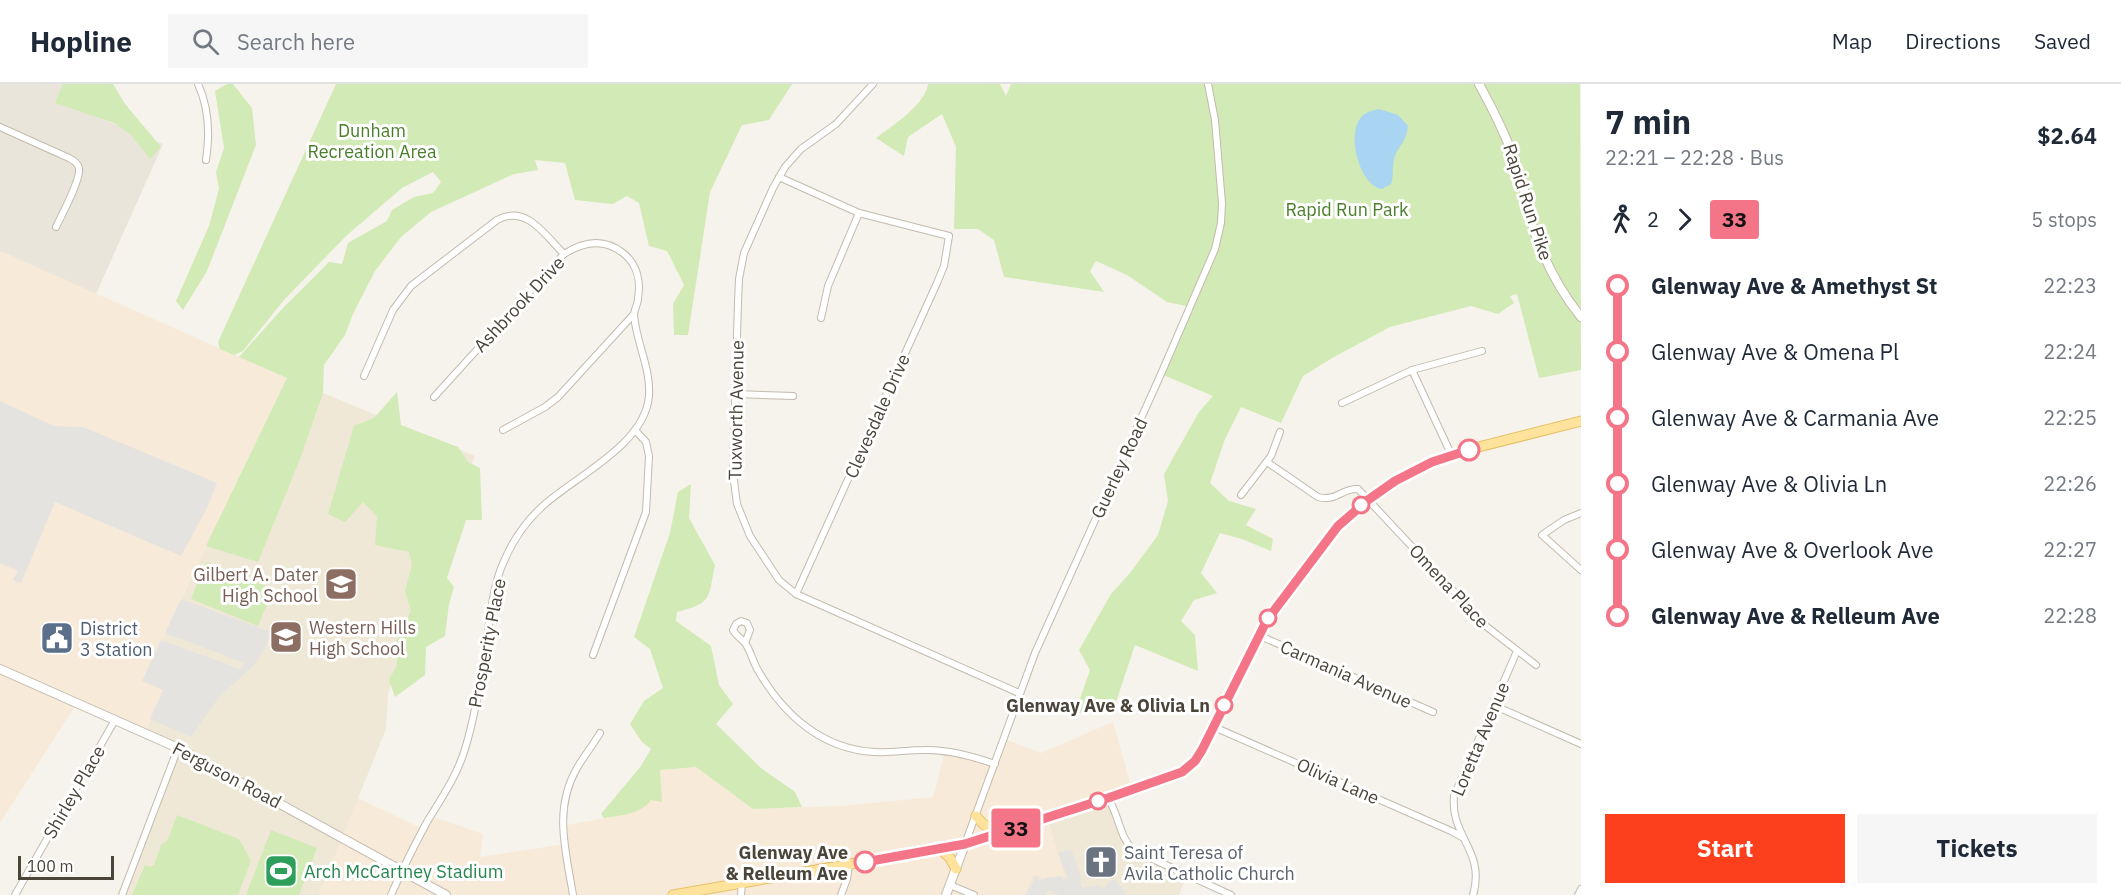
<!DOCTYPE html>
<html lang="en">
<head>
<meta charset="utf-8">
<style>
	:root { --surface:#fff; --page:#f6f6f7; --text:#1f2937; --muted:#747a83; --line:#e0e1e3; --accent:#fc3f1d }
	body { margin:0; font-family:"IBM Plex Sans",sans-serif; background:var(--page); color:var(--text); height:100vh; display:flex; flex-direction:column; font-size:22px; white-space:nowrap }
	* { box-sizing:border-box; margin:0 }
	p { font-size:20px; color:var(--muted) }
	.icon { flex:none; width:33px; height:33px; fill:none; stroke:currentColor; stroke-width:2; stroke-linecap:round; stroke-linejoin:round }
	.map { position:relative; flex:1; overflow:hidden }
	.drawer { display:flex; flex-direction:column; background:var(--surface); width:540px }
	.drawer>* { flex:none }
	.badge { padding:0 12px; border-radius:4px; font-size:21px; line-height:39px }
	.scale { position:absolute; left:18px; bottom:15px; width:96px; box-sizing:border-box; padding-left:6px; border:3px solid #4b4439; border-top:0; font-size:16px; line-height:21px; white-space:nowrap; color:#4b4439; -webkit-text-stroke:4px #fff; paint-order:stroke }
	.map>.badge { position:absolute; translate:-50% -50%; box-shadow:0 0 0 3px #fff }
	.legs { display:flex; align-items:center; gap:9px; height:66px; padding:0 24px; font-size:20px }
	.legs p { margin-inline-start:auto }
	.headline { display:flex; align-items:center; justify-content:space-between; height:102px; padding:0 24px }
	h1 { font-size:33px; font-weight:800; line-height:45px }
	.cta { display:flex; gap:12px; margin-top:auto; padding:12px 24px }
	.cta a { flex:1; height:69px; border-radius:0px; background:var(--accent); color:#fff; font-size:24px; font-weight:800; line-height:69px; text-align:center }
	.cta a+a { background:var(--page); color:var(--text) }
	ul { padding:0 24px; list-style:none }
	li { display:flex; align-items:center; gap:21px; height:66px; font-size:22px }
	li i { display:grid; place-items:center; width:9px; height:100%; margin:0 8px; background:currentColor }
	li i::after { content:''; width:15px; height:15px; margin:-8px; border:4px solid; border-radius:50%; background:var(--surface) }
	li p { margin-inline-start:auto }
	li:first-child i { background:linear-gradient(#0000 50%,currentColor 0) }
	li:last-child i { background:linear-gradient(currentColor 50%,#0000 0) }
	header { display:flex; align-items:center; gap:36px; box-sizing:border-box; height:84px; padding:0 30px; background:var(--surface); border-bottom:2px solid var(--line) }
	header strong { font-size:28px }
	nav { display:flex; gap:33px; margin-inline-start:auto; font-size:21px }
	.search { width:420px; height:54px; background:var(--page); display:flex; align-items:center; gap:15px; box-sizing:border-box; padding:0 21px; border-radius:0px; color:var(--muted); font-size:22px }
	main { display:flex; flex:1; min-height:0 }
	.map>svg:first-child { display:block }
	.residential { fill:#eae5da }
	.commercial { fill:#f7ead8 }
	.education { fill:#efe8d6 }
	.green { fill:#d2eab5 }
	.parking { fill:#e5e3e0 }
	.water { fill:#a9d4f2 }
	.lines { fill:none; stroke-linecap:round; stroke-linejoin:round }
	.minor-casing { stroke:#c2bbae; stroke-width:8 }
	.tertiary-casing { stroke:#c2bbae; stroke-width:10 }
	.primary-casing { stroke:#e6c16a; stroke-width:11 }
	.minor { stroke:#fff; stroke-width:6 }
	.tertiary { stroke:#fff; stroke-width:8 }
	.primary { stroke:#ffe39c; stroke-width:9 }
	.line-1-casing { stroke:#fff; stroke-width:14 }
	.line-1 { stroke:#f57588; stroke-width:9 }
	.stop-1-dot { fill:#fff; stroke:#f57588; stroke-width:3 }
	.labels { text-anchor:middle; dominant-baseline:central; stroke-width:6; stroke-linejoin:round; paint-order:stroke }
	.park-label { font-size:18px; fill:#4a7f2a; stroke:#fff }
	.street-label { font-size:18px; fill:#4b4439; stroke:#fff }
	.education-label { font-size:18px; fill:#785e54; stroke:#fff; text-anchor:end }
	.service-label { font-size:18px; fill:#4e5e75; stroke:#fff; text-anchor:start }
	.stop-label { font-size:18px; font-weight:bold; fill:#4b4439; stroke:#fff; text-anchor:end }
	.worship-label { font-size:18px; fill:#5b616d; stroke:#fff; text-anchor:start }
	.leisure-label { font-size:18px; fill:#27864d; stroke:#fff; text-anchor:start }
</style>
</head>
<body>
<header>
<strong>Hopline</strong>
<div class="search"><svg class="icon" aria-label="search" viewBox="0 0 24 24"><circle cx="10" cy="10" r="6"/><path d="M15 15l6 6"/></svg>Search here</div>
<nav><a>Map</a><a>Directions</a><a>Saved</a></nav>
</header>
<main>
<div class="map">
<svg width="1581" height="811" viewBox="0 0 1581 811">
	<rect width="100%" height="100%" fill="#f6f3ec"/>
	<path class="residential" d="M0,0H64L58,17L163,60L96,210L0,167Z"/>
	<g class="commercial">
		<path d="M0,167L287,294L142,596L163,606L146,649L77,619L0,739Z"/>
		<path d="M1113,638L1132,705L1108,714L1065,791L1048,795L1033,792L1025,811H319L358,714L423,745L431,732L483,750L480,773L565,760L562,742L632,729L660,686L696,683L753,725L843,722L933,713L945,667L995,680L1004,655L1041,669Z"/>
	</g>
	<g class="education">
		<path d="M287,294L475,372L388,609L386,645L319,811H122L178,664L146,649L163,606L142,597Z"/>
		<path d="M1108,714L1128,761L1187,792L1179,811H1025L1033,791L1048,795L1065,791L1047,734Z"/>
	</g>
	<g class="green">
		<path d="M63,0H113L125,20L161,63L150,75L131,51L114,39L55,19Z"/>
		<path d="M227,0H233L252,24L256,61L207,187L183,226L176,217L209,142L219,105L216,88L224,64L215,7Z"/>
		<path d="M336,0H792L769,36L742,41L710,108L688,251H674L673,220L684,201L667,167L649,162L639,119L627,112L613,120L575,116L565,79L535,76L538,86L514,90L431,128L401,153L375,187L353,230L345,251L324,281L323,309L300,375L258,478L206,462L287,294L239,273L283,224L329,178L342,180L348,159L387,137L392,126L414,113L433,109L441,98L433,88L402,104L346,152L284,216L243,267L234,271L220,265L218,258Z"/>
		<path d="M928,0H1000L1006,12L1011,0H1580L1581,286L1539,294L1517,210L1510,212L1514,219L1498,230L1471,222L1390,243L1334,273L1303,292L1281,339L1241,323L1225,355L1210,399L1229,417L1256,425L1246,441L1273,455L1271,467L1242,455L1220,449L1201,489L1217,509L1194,516L1181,537L1195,551L1198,587L1135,561L1113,627L1075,629L1090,586L1079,566L1111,510L1130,489L1158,451L1168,417L1164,390L1199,328L1213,312L1161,290L1191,223L1167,218L1127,191L1096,177L1090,187L1104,208L1004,193L994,156L978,145H954L956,63L942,30L908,53L904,72L876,54C892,42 925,21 928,0Z"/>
		<path d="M397,308L401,341L458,363L468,378L480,384L482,436H466L447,494L454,503L449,520L445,552L426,563L425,591L395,613L389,596L397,581V556L411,527L405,507L412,481L409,468L375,461L377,432L363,418L345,438L328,430L354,342L374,334Z"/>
		<path d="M691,400L689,434L715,481C708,514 713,519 677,528L676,537L711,562L719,601L733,620L716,640L761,684L795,708L802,723L753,725L696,683L660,686L662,718L651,716C640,731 621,731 604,734L601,730L641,682L651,665L642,658L630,640L644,617L663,604L650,565L634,553L670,449L678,408Z"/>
		<path d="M206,478L273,505L258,542L191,515Z"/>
		<path d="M177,731L239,755L251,777L238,811H132L145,781L150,783L154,781L161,761L168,756Z"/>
		<path d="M271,746L317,764L299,811H246Z"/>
	</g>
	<g class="parking">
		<path d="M0,317L54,342L83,343L217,399L207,424L181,472L55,418L21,499L13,496L18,487L0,479Z"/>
		<path d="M181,515L271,548L265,565L253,582L219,613L191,653L150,635L163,606L142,597L161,556L240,585L245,579L165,549Z"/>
		<path d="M1071,765L1082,796H1080L1082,804L1097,801L1104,805L1109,797L1115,795L1126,809L1125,811H1059L1048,807L1046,811H1026L1036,792L1039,793L1038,796L1044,797L1045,794L1062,792L1063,796L1068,794L1058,769Z"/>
	</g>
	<path class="water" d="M1379,25L1398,31L1408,42C1406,60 1398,61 1394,75C1392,83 1394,92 1391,100L1382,105C1358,101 1344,43 1365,30C1369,27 1375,26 1379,25Z"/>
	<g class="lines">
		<g class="minor-casing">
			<g id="minor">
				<path d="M198,0C209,24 210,50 206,76"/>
				<path d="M873,0L836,40L801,65L785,83L773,104L744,169L739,195L738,218L733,389L737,420L750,452L779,496L796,510L1019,609"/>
				<path d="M0,43L69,74C73,76 78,79 79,84C81,96 61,132 56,143"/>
				<path d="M779,93L859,129L949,152L944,182L937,199L796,510"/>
				<path d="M821,234L828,202L859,129"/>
				<path d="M1412,286L1451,370"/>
				<path d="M364,292L393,226L411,202L497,136C526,120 545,151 564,170"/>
				<path d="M735,310L793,312"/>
				<path d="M1342,319L1412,286L1482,267"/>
				<path d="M503,346L545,323L558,313L634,230"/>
				<path d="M1267,378L1318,413C1336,418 1342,404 1358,405L1487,543L1536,581"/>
				<path d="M1241,411L1271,372L1280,348"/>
				<path d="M1581,429L1564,436L1542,451L1581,486"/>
				<path d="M1258,551L1433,628"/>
				<path d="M745,559L750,546L747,539L741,537L736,540L733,546C736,552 741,554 745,559C751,567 753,579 759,588C784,631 822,665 874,668C890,669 907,666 924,666C948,665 972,672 995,680"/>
				<path d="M593,571L646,428L649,372L646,358L635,346"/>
				<path d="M1493,621L1581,660"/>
				<path d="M1214,643L1451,747L1462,753"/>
				<path d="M1108,714C1119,731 1119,752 1133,766L1231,811"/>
				<path d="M965,760L1035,569L1161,290L1215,165L1221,139L1222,119L1215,36L1208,0"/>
				<path d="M950,801L974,811"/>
				<path d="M15,811L115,636"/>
				<path d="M122,811L178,664"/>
				<path d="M391,811C402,786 414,762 427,738C441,715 457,692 465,665C476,629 481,591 487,554C491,527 493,500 505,475C514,454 528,435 545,420C578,391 645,360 649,312C651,284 636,258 634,231C634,226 638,220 638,214C641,197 637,180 623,169C604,154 583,158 564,170L434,313"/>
				<path d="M573,811C566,767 553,726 577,684C584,672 593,661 600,649"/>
				<path d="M741,811L742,799"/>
				<path d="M841,811L847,795L849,781"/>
				<path d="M1473,811C1486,767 1450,753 1454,712L1517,567"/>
				<path d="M1578,811L1581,805"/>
			</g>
		</g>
		<g class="tertiary-casing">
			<g id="tertiary">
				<path d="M1479,0C1495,29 1509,57 1519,89C1526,108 1528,128 1534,147C1545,178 1560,207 1581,233"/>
				<path d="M0,585L178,664L446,811"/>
				<path d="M946,811L965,760"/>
			</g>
		</g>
		<g class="primary-casing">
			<g id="primary">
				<path d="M976,732L983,740L999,749"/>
				<path d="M939,764L950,774L956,785"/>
				<path d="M673,811L965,760L1177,691L1188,684L1202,666L1267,536L1338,442L1369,416L1395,397L1451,370L1581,337"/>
			</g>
		</g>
		<use href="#minor" class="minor"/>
		<use href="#tertiary" class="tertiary"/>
		<use href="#primary" class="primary"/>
	</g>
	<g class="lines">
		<g class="line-1-casing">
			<path id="line-1" d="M865,778L965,760L1108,714L1182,688L1195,677L1202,666L1267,536L1338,442L1368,416L1395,397L1432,378L1469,366"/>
		</g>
		<use href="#line-1" class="line-1"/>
	</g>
	<defs>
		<g id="school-square" transform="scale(1.725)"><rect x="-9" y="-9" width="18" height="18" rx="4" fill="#8d6e63" stroke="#fff"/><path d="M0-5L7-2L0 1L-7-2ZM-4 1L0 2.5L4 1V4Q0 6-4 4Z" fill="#fff"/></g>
		<g id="civic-square" transform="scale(1.725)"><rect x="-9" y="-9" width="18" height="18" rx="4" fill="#5c6f8a" stroke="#fff"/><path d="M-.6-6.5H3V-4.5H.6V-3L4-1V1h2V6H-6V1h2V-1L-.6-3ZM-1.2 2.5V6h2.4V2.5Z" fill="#fff"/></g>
		<g id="church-square" transform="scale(1.725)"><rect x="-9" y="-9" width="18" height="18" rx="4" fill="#6b7280" stroke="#fff"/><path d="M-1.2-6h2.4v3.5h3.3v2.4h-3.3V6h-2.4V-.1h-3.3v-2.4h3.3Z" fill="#fff"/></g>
		<g id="stadium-square" transform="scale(1.725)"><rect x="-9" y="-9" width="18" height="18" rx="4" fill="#2e9e5b" stroke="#fff"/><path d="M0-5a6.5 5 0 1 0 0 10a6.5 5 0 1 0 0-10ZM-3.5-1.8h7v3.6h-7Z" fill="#fff"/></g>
	</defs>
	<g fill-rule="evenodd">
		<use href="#school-square" x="341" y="500"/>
		<use href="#school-square" x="286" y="553"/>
		<use href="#civic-square" x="57" y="554"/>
		<use href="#church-square" x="1101" y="778"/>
		<use href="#stadium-square" x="281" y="787"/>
	</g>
	<g class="stop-1-dot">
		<circle cx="1469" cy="366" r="10"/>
		<circle cx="1361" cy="421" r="8"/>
		<circle cx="1268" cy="534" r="8"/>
		<circle cx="1224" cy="621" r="8"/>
		<circle cx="1098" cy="717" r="8"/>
		<circle cx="865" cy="778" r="10"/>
	</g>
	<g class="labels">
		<g class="park-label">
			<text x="372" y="46">Dunham<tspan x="372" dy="21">Recreation Area</tspan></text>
			<text x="1347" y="125">Rapid Run Park</text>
		</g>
		<g class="street-label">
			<text transform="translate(1528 118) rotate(72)">Rapid Run Pike</text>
			<text transform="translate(519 220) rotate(-47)">Ashbrook Drive</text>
			<text transform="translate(736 326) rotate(-89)">Tuxworth Avenue</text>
			<text transform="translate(877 332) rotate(-66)">Clevesdale Drive</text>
			<text transform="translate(1119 384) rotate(-65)">Guerley Road</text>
			<text transform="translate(1449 502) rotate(47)">Omena Place</text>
			<text transform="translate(487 559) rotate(-79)">Prosperity Place</text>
			<text transform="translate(1346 590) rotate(24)">Carmania Avenue</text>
			<text transform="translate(1480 655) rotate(-67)">Loretta Avenue</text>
			<text transform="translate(227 691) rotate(28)">Ferguson Road</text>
			<text transform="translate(1338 697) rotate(24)">Olivia Lane</text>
			<text transform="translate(74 708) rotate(-60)">Shirley Place</text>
		</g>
		<g class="education-label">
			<text x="318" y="490">Gilbert A. Dater<tspan x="318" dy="21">High School</tspan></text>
			<text x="309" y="543" text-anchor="start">Western Hills<tspan x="309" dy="21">High School</tspan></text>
		</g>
		<g class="service-label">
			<text x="80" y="544">District<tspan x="80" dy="21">3 Station</tspan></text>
		</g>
		<g class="stop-label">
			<text x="1210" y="621">Glenway Ave &amp; Olivia Ln</text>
			<text x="848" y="768">Glenway Ave<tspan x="848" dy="21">&amp; Relleum Ave</tspan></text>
		</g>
		<g class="worship-label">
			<text x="1124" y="768">Saint Teresa of<tspan x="1124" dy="21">Avila Catholic Church</tspan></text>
		</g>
		<g class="leisure-label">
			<text x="304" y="787">Arch McCartney Stadium</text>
		</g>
	</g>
</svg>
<div class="scale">100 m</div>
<b class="badge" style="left:1016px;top:744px;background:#f57588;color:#111">33</b>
</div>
<section class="drawer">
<div class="headline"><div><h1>7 min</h1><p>22:21 – 22:28 · Bus</p></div><b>$2.64</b></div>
<div class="legs"><svg class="icon" aria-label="walk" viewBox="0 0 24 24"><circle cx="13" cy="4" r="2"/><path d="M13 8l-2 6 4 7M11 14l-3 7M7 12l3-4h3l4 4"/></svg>2<svg class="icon" aria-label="forward" viewBox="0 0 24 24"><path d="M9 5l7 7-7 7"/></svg><b class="badge" style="background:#f57588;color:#111">33</b><p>5 stops</p></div>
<ul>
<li><i style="color:#f57588"></i><b>Glenway Ave &amp; Amethyst St</b><p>22:23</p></li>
<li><i style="color:#f57588"></i><span>Glenway Ave &amp; Omena Pl</span><p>22:24</p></li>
<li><i style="color:#f57588"></i><span>Glenway Ave &amp; Carmania Ave</span><p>22:25</p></li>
<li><i style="color:#f57588"></i><span>Glenway Ave &amp; Olivia Ln</span><p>22:26</p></li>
<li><i style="color:#f57588"></i><span>Glenway Ave &amp; Overlook Ave</span><p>22:27</p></li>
<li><i style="color:#f57588"></i><b>Glenway Ave &amp; Relleum Ave</b><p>22:28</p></li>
</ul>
<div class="cta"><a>Start</a><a>Tickets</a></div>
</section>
</main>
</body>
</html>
